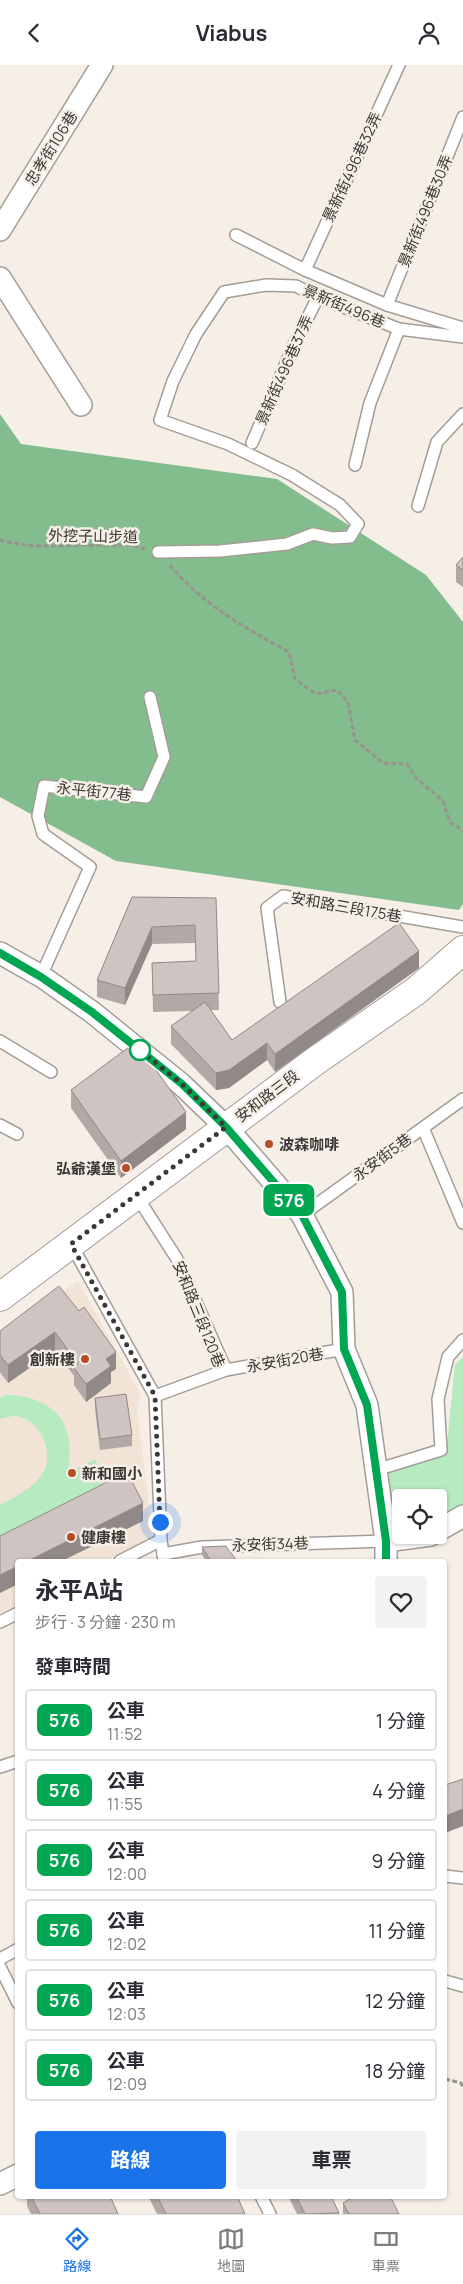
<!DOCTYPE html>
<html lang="zh-TW">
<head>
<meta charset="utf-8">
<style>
	:root { --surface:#fff; --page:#f2f2f3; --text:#2b2b33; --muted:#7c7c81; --line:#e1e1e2; --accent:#1a73e8 }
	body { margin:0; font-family:Manrope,"Noto Sans TC",sans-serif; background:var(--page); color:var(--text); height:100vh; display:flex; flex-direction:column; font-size:19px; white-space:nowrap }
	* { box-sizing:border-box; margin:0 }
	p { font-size:16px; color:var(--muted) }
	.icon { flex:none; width:28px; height:28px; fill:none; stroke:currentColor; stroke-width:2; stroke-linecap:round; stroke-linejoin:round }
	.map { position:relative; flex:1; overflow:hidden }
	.sheet { position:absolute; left:15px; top:1494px; width:432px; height:640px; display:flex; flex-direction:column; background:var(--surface); border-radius:5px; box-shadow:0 1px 4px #0004 }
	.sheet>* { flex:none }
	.badge { padding:0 10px; border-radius:8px; font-size:18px; line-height:32px }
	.buttons { position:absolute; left:392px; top:1424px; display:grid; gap:10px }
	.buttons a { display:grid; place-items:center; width:55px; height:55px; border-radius:5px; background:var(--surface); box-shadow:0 1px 4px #0004; font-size:25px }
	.you { position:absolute; width:25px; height:25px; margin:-12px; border:4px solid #fff; border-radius:50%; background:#1a73e8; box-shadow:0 0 0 8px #1a73e833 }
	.map>.badge { position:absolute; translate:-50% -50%; box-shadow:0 0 0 2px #fff }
	h2 { padding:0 20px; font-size:19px; line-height:45px }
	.round { display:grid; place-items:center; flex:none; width:52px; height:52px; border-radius:5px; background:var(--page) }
	.headline { display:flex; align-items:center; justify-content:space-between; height:85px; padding:0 20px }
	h1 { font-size:24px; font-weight:700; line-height:38px }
	.primary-button { display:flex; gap:10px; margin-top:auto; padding:10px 20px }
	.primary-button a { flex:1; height:58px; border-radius:5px; background:var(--accent); color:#fff; font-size:20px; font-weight:700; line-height:58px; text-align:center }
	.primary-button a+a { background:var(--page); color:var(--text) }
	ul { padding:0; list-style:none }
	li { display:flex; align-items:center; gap:15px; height:62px; margin:0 10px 8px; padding:0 10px; border:2px solid var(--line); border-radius:5px }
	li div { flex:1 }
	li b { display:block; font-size:19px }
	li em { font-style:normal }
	li .badge { min-width:55px; font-weight:700; text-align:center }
	header { display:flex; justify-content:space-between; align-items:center; height:65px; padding:0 20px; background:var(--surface); font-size:22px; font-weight:700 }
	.dock { display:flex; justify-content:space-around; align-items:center; height:70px; border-top:1px solid var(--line); background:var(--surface); font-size:14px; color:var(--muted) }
	.dock a { display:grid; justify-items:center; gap:2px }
	.dock .selected { color:var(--accent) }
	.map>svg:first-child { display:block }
	.built { fill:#f1e4d7 }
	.green { fill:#b6eabf }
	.forest { fill:#83bc8d }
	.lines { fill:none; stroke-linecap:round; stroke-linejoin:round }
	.lane-casing { stroke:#a49d97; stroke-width:14 }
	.street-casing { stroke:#a49d97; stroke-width:24 }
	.secondary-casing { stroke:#a49d97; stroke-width:30 }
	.path { stroke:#98938e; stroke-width:3; stroke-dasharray:5 2.5; stroke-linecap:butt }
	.lane { stroke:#fff; stroke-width:11 }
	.street { stroke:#fff; stroke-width:21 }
	.secondary { stroke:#fff; stroke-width:28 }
	.wall { fill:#b2a9a7 }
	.shaded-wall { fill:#918988 }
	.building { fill:#cfc4c2; stroke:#918988 }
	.line-casing { stroke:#fff; stroke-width:11 }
	.line { stroke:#00a651; stroke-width:8 }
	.walk { stroke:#3b3835; stroke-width:5; stroke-dasharray:0 9 }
	.stop-dot { fill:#fff; stroke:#00a651; stroke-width:2.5 }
	.poi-dot { fill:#b44d25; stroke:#f6efe8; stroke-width:2 }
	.labels { text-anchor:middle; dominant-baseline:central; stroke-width:5; stroke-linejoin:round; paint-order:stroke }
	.street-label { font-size:15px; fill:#3b3835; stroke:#f6efe8 }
	.poi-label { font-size:15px; font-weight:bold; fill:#3b3835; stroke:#f6efe8; text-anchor:start }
</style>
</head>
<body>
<header><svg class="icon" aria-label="back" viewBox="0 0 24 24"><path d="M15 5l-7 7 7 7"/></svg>Viabus<svg class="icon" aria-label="person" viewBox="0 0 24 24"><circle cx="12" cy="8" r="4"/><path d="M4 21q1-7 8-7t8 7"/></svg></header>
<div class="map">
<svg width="463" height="2149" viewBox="0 0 463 2149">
	<rect width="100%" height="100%" fill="#f6efe8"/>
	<path class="built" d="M78,1216L141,1330L137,1343L153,1473L105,1496H18L17,1540L0,1548V1269Z"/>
	<g class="green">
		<path d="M463,1292V1445L439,1464V1432H401V1466L390,1467L383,1409L446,1390L455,1299Z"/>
		<path d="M5,1330C30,1329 60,1340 67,1367C71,1380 69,1394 69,1407L95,1394L107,1418L0,1473V1440C16,1431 33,1424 43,1408C55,1388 40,1353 15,1351C11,1351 4,1353 0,1354V1333Z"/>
	</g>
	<path class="forest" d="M0,349L21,379L277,414L426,510L463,557V839L459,845L116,796L0,732Z"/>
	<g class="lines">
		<g class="lane-casing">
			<g id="lane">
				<path d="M236,170L305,205L387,240L463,263"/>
				<path d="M305,205L399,0"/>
				<path d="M387,240L463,52"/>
				<path d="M252,378L293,282L318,232"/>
				<path d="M355,400L370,338L399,264"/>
				<path d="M418,441L437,377L463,349"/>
				<path d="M158,487L220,486L287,479L313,469L332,473L350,472L358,459L340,440L292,410L228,379L160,355L173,316L196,269L224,227L266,220L296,221L318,232L399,264L463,272"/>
				<path d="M41,911L90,802L43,769L38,751L44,721L146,732L164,692L150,632"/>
				<path d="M280,937L267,843L283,831L463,862"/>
				<path d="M0,976L51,1007"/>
				<path d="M0,1060L17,1069"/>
				<path d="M423,1063L463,1158"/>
				<path d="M136,1130L177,1194L226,1305"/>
				<path d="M302,1150L463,1034"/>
				<path d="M71,1179L155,1331L161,1475L164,1496"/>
				<path d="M155,1331L226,1305L344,1284"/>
				<path d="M376,1405L441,1385L438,1334L448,1292L463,1275"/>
				<path d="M163,1489L202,1482L386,1476"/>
				<path d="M120,1496L161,1475"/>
				<path d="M0,1557L18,1548"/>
				<path d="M0,1702L18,1696"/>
				<path d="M445,1811L463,1813"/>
				<path d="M0,1894L18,1884"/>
				<path d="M0,1902L18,1938"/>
				<path d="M445,1916L463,1921"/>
				<path d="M261,2131L270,2149"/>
			</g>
		</g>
		<g class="street-casing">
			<g id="street">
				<path d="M0,165L102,0"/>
				<path d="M0,213L81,340"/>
				<path d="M0,888L41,911L92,947L181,1019L226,1062L302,1150L342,1227L344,1284L367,1340L386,1476V1496"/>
				<path d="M439,1465L463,1451"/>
				<path d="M386,1476L431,1470"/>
				<path d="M0,2119L18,2110"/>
			</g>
		</g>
		<g class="secondary-casing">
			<path id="secondary" d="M0,1232L314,997L416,926L463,885"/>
		</g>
		<g class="path">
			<path d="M0,474L2,476L33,481L131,480L145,484"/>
			<path d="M170,500C204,541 244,562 289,587L295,614L316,629L337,625L348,637L355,675L383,698L407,699L416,713L443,736L450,757L463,766"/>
			<path d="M445,2014L461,2018L463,2023"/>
		</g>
		<use href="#lane" class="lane"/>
		<use href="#street" class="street"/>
		<use href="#secondary" class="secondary"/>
	</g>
	<g class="wall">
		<path d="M463,492V522L456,517V500Z"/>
		<path d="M132,832L216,833L219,945H211L232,975L419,903L275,1007L267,995L229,1023L216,1025L171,979V961L192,946L153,947L152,898L196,896L195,878L152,879L125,940L97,932V915Z"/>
		<path d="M71,1025L186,1064L121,1113L71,1043Z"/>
		<path d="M79,1246L116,1304L111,1307V1318L86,1337L74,1320V1311L55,1285L8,1318L0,1307V1266Z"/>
		<path d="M95,1333L132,1370V1381L100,1385L95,1344Z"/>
		<path d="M202,1482L237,1496H206L202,1490Z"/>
		<path d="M27,2131H110L118,2149H31L27,2141Z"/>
		<path d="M148,2131H237L245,2149H157Z"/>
		<path d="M288,2131H331L339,2149H297Z"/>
		<path d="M343,2138L399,2149H343Z"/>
	</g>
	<g class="shaded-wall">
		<path d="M152,862V879L125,940V923Z"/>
		<path d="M419,886V903L275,1007V989Z"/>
		<path d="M267,978V995L229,1023L216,1025V1008Z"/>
		<path d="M186,1047V1064L121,1113V1096Z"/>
		<path d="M55,1267V1285L8,1318V1300Z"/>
		<path d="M116,1287V1304L111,1307V1318L86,1337V1319L106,1294Z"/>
		<path d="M143,1438V1456L62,1496H28Z"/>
		<path d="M18,1501V1519L0,1528V1510Z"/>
		<path d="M463,1744V1761L445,1768V1751Z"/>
	</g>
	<g class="building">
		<path d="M463,492V505L456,500Z"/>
		<path d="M132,832L216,833L219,928L153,930L152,898L196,896L195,860L152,862L125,923L97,915Z"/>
		<path d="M399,858L419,886L275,989L267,978L229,1005L216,1008L171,961L205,937L232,975Z"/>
		<path d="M133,979L144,988L186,1047L121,1096L71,1025Z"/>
		<path d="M59,1221L79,1246L84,1242L116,1287L106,1294L111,1301L86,1319L74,1303L78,1299L55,1267L8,1300L0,1290V1266Z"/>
		<path d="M126,1329L132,1370L100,1374L95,1333Z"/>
		<path d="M127,1407L143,1438L28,1496H18V1501L0,1510V1471Z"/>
		<path d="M226,1481L237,1496H211L202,1482Z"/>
		<path d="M463,1714V1744L445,1751V1720Z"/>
		<path d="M31,2131H110L118,2149H40Z"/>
		<path d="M157,2131H237L245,2149H166Z"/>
		<path d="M296,2131H331L339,2148L305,2149Z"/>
		<path d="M355,2131H390L399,2149H349L343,2138Z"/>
	</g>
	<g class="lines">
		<g class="line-casing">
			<path id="line" d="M0,888L41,912L92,947L182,1019L226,1062L302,1150L342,1227L344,1284L367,1340L386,1476V1496"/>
		</g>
		<use href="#line" class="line"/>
		<path class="walk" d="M140,985L137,983L182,1019L226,1062L71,1179L155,1331L160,1457"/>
	</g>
	<circle class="stop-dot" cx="140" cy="985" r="10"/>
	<g class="poi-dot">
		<circle cx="269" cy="1079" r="5"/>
		<circle cx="126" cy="1103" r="5"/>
		<circle cx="85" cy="1294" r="5"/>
		<circle cx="72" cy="1408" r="5"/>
		<circle cx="71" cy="1472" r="5"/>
	</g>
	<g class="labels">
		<g class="street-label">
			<text transform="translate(51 83) rotate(-58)">忠孝街106巷</text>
			<text transform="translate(352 102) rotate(-65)">景新街496巷32弄</text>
			<text transform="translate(425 146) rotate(-68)">景新街496巷30弄</text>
			<text transform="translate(344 241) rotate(23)">景新街496巷</text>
			<text transform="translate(284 305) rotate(-66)">景新街496巷37弄</text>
			<text transform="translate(93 471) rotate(1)">外挖子山步道</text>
			<text transform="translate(94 726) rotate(6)">永平街77巷</text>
			<text transform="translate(346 842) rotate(10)">安和路三段175巷</text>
			<text transform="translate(267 1031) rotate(-37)">安和路三段</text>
			<text transform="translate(382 1092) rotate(-36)">永安街5巷</text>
			<text transform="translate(199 1249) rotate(68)">安和路三段120巷</text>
			<text transform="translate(285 1295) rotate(-10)">永安街20巷</text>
			<text transform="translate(270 1479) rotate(-2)">永安街34巷</text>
		</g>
		<g class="poi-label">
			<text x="279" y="1079">波森咖啡</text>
			<text x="116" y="1103" text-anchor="end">弘爺漢堡</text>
			<text x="75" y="1294" text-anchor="end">創新樓</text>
			<text x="82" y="1408">新和國小</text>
			<text x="81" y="1472">健康樓</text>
		</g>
	</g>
</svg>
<div class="buttons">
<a><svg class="icon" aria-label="locate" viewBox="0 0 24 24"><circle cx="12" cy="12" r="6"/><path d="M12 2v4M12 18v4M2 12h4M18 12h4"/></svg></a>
</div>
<div class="you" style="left:160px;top:1457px"></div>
<b class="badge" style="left:289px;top:1135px;background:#00a651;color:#fff">576</b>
<section class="sheet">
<div class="headline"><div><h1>永平A站</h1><p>步行 · 3 分鐘 · 230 m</p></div><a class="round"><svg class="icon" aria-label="heart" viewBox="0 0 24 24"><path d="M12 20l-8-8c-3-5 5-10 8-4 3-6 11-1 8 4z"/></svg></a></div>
<h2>發車時間</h2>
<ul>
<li><span class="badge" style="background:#00a651;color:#fff">576</span><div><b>公車</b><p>11:52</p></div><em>1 分鐘</em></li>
<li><span class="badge" style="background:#00a651;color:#fff">576</span><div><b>公車</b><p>11:55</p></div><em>4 分鐘</em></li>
<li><span class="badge" style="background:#00a651;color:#fff">576</span><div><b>公車</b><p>12:00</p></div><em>9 分鐘</em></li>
<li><span class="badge" style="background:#00a651;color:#fff">576</span><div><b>公車</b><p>12:02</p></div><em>11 分鐘</em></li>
<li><span class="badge" style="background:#00a651;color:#fff">576</span><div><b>公車</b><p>12:03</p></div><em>12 分鐘</em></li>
<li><span class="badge" style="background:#00a651;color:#fff">576</span><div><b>公車</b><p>12:09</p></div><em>18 分鐘</em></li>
</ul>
<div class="primary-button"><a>路線</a><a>車票</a></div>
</section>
</div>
<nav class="dock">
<a class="selected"><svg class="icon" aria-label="directions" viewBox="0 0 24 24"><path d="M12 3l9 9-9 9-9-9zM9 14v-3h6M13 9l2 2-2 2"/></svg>路線</a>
<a><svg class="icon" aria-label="map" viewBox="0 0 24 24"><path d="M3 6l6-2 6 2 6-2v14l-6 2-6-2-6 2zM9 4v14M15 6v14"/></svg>地圖</a>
<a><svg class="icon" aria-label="tickets" viewBox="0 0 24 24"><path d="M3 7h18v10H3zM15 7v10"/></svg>車票</a>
</nav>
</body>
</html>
